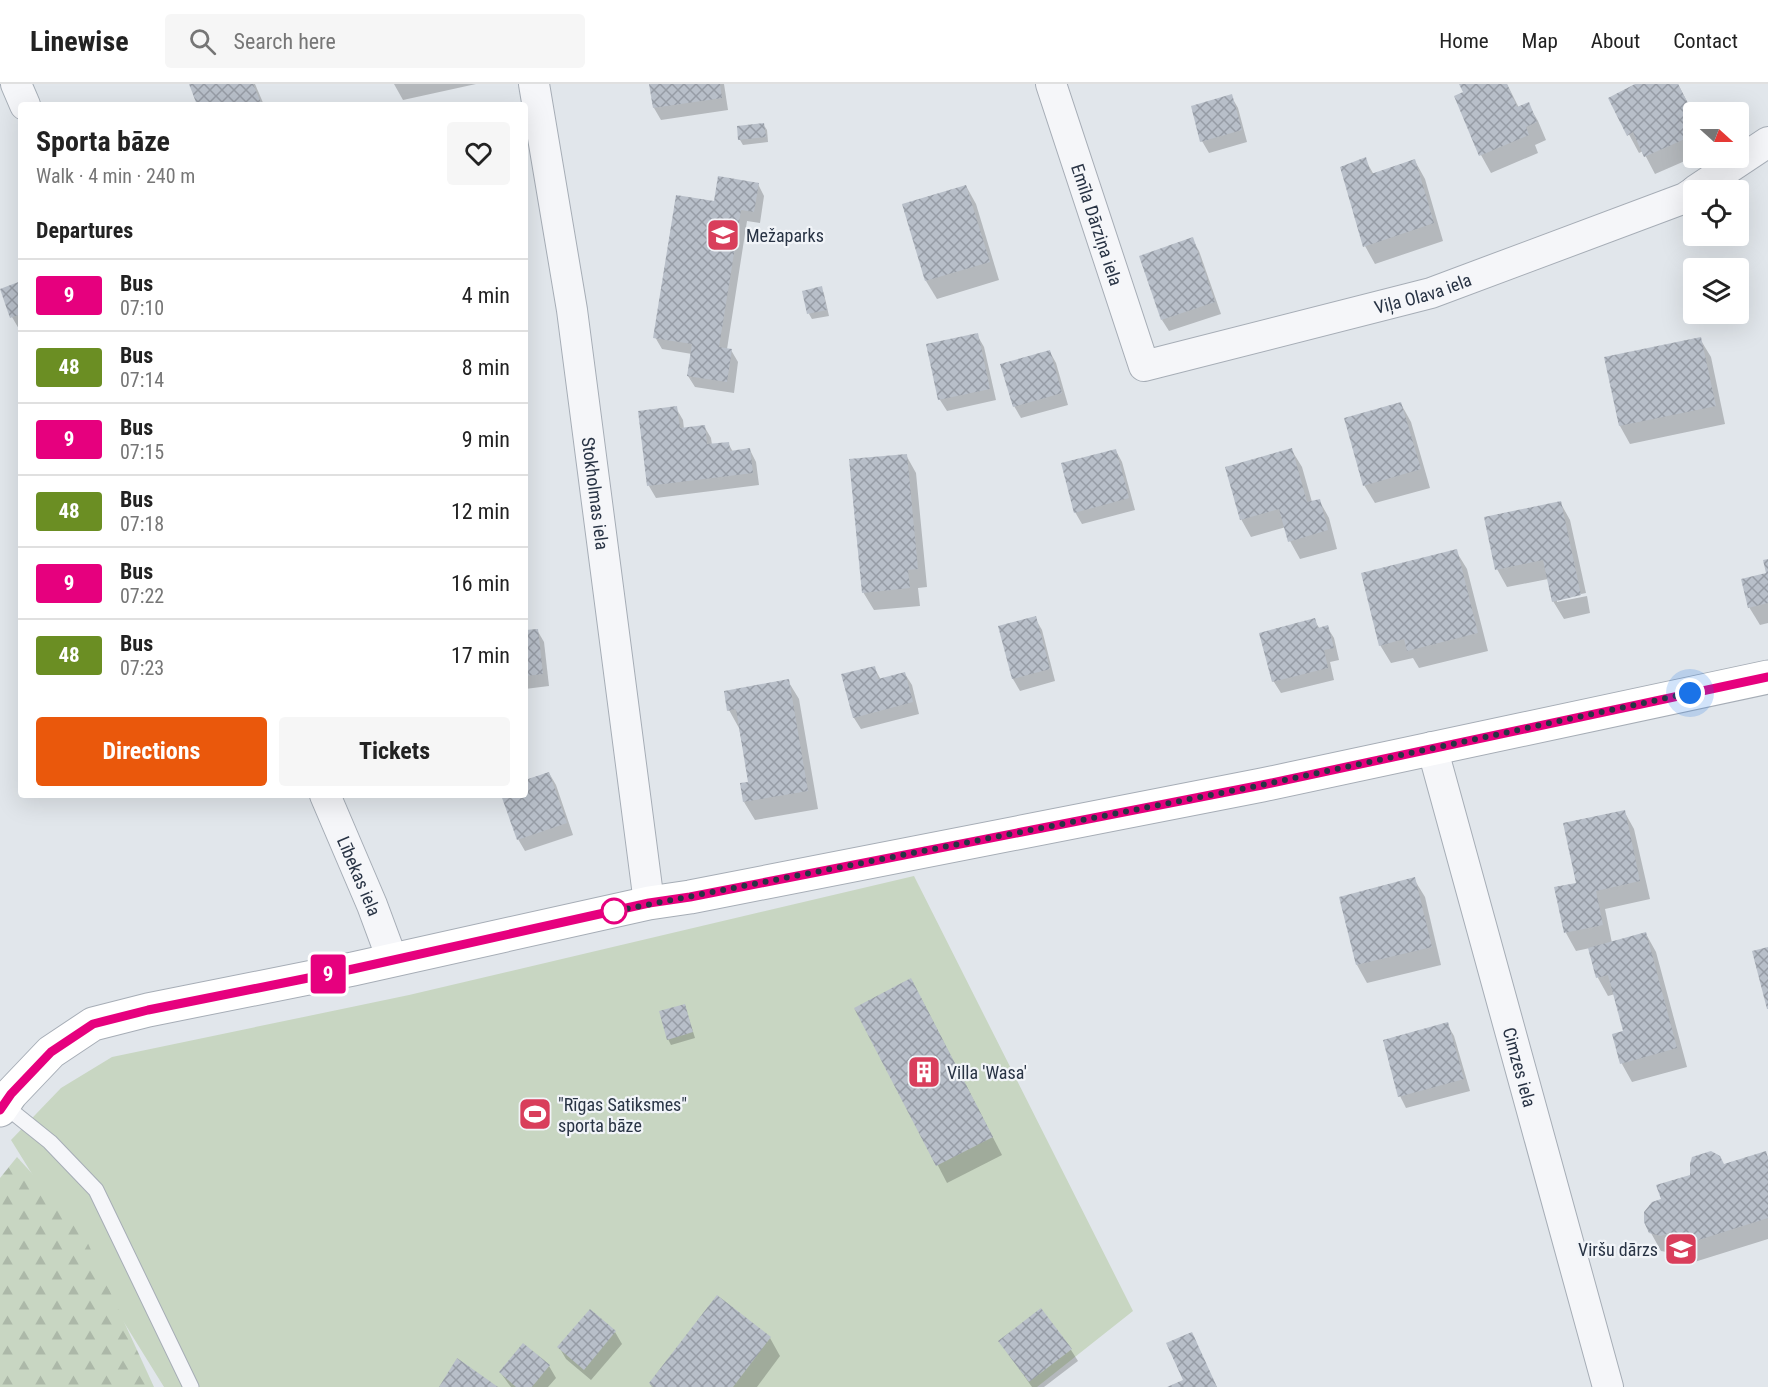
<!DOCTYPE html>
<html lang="en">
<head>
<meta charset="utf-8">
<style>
	:root { --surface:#fff; --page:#f6f6f6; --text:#222; --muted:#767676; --line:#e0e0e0; --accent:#ea580c }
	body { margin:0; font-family:"Roboto Condensed",sans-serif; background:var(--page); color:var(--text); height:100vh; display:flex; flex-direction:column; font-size:22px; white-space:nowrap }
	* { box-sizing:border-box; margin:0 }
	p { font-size:20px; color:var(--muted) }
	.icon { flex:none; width:33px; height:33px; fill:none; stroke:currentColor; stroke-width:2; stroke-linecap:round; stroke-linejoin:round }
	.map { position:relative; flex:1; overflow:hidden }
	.sheet { position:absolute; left:18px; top:18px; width:510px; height:696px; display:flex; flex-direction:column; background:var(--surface); border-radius:6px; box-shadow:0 6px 24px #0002 }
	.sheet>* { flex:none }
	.badge { padding:0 12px; border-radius:4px; font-size:21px; line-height:39px }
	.needle { width:39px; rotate:111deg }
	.tools { position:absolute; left:1683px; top:18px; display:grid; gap:12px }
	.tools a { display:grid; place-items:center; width:66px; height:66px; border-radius:6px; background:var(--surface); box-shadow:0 6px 24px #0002; font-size:30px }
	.you { position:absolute; width:30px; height:30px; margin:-15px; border:4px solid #fff; border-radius:50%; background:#1a73e8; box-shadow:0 0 0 9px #1a73e833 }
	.map>.badge { position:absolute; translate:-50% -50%; box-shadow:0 0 0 3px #fff }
	h2 { padding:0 18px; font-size:22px; line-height:54px }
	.round { display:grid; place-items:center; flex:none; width:63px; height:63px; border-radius:6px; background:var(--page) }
	.summary { display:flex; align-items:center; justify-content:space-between; height:102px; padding:0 18px }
	h1 { font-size:28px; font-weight:700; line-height:45px }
	.primary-button { display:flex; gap:12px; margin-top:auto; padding:12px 18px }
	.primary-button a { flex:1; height:69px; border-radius:6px; background:var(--accent); color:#fff; font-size:24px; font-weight:700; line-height:69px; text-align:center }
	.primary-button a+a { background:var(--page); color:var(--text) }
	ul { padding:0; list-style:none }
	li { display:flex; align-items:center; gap:18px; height:72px; padding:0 18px; border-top:2px solid var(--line) }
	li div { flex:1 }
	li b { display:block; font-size:22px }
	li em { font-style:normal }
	li .badge { min-width:66px; font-weight:700; text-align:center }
	header { display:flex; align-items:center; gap:36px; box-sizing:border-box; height:84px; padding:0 30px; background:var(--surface); border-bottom:2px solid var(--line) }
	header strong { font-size:28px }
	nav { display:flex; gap:33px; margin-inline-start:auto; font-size:21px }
	.search { width:420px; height:54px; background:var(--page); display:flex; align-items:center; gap:15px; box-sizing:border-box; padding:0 21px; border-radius:6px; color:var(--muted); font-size:22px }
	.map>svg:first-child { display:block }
	.grass { fill:#c8d6c2 }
	.forest { fill:url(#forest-firs) }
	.shadow { fill:#0003 }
	.building { fill:url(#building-cross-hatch) }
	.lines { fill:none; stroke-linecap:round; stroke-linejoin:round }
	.lane-casing { stroke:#a6adb6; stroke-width:17 }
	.street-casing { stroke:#a6adb6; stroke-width:32 }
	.secondary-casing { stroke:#a6adb6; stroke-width:35 }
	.lane { stroke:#f5f6f9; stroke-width:15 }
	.street { stroke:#f5f6f9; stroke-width:30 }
	.secondary { stroke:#fff; stroke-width:33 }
	.line-casing { stroke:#fff; stroke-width:14 }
	.line { stroke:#e6007e; stroke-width:9 }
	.walk { stroke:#283344; stroke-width:6; stroke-dasharray:0 10.8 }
	.stop-dot { fill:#fff; stroke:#e6007e; stroke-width:3 }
	.labels { text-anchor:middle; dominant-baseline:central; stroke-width:4.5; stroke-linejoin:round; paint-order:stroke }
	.street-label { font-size:18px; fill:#283344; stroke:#f1f4f8 }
	.poi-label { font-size:18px; fill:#283344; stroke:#f1f4f8; text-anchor:start }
</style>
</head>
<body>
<header>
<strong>Linewise</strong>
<div class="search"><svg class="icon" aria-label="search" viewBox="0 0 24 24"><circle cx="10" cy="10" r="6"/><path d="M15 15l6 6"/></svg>Search here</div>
<nav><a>Home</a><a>Map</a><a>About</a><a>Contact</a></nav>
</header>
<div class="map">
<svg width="1768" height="1303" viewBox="0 0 1768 1303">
	<defs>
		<pattern id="forest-firs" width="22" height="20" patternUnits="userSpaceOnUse" patternTransform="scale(1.5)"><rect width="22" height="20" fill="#c8d6c2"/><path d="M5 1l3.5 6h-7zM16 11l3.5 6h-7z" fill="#acb8a8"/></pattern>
		<pattern id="building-cross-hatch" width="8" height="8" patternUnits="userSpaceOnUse" patternTransform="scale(1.5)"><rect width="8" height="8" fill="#b8bfc9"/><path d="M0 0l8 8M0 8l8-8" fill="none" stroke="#969ca5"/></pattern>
	</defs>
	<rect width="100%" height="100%" fill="#e1e6eb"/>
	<path class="grass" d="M914,792L1133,1227L1037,1303H164L11,1056L61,1004L112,973L409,911Z"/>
	<path class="forest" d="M17,1073L80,1142L154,1303H0V1094Z"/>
	<g class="shadow">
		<path d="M190,0H255L264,21H199Z"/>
		<path d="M394,0H476L403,16Z"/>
		<path d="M650,0H724L728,26L661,36L654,24Z"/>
		<path d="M1461,0H1507L1519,24L1528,20L1538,37L1546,56L1535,61L1538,69L1491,89L1481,71Z"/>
		<path d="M1639,0H1678L1694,31V73L1655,90L1643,67L1639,69L1610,15Z"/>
		<path d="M1231,12L1238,24L1247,58L1209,69L1202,57Z"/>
		<path d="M763,40L767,46L768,58L743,61L740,56Z"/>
		<path d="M1365,75L1374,91L1415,77L1425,95L1443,157L1375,180L1365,162Z"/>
		<path d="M758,100L764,112L760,139L747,137L727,265L731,266L738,278L734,309L695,303L688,292L692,270L662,265L655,253L716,119Z"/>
		<path d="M966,102L976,120L999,196L937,215L926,197L904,121Z"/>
		<path d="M1192,155L1199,167L1221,230L1169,247L1162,236Z"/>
		<path d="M21,199V244L19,245L12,233Z"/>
		<path d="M821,204L824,210L829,232L812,235L809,230Z"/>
		<path d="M977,251L984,263L996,316L947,327L940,316Z"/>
		<path d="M1700,255L1711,273L1725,340L1630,360L1620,342L1606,274Z"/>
		<path d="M1050,268L1056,279L1068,321L1021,334L1014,322Z"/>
		<path d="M1401,320L1411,338L1430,404L1375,419L1364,401Z"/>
		<path d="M676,324L683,336L684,345L704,342L711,354L712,361L728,359L733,368L750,366L756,378L759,401L656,414L649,402Z"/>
		<path d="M1291,365L1302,383L1312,418L1319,416L1329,434L1337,465L1300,475L1290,457L1286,443L1251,453L1241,435Z"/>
		<path d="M1116,367L1122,378L1135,426L1082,440L1075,428Z"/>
		<path d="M906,371L916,389L927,503L918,504L920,522L874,526L863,508Z"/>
		<path d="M1560,418L1570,436L1586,509L1557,515V518L1587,512L1590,529L1564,535L1553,517L1548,495L1507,503L1497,485Z"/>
		<path d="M525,429L528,462H525Z"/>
		<path d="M1456,467L1467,485L1488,567L1419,584L1413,574L1391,579L1380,561Z"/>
		<path d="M1768,490V539L1760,541L1749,523Z"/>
		<path d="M1035,534L1042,546L1055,597L1020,607L1013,595Z"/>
		<path d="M1314,536L1320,545L1327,543L1334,554L1339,576L1330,578L1334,596L1281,609L1274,598L1261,550Z"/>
		<path d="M537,546L544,558L549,602L525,605V548Z"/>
		<path d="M874,583L881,596L905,590L912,601L919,630L861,645L854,634Z"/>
		<path d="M788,597L799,615L818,725L755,736L744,718L742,700L750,699L739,644L729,626Z"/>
		<path d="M549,689L556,701L573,751L525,767L518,755L503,711H525V698Z"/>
		<path d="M1624,727L1634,745L1650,815L1605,825L1612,859L1646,850L1656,868L1687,983L1632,998L1622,980L1613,951L1625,948L1615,910L1608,912L1598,894L1590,864L1576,867L1566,849L1556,805L1578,800Z"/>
		<path d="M1414,795L1425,813L1441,881L1367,899L1357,881L1341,814Z"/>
		<path d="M921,914L1002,1071L947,1099L856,924Z"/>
		<path d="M685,922L695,954L671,961L668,955Z"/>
		<path d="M1447,940L1454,952L1470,1007L1406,1024L1400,1012Z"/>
		<path d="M1765,1068L1768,1074V1155L1688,1180L1680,1167L1672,1169L1661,1167L1651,1149L1663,1116L1724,1081Z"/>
		<path d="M590,1227L615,1248L622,1260L591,1296L566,1275L559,1263Z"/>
		<path d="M770,1254L780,1272L757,1303H652L650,1300Z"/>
		<path d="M1000,1258L1071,1266L1078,1277L1044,1303H1032Z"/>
		<path d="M549,1282L556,1294L548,1303H511L500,1288Z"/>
	</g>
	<g class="building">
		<path d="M189,0H253L262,21H197Z"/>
		<path d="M649,0H720L722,14L653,24Z"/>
		<path d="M1459,0H1507L1517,23L1529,18L1537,38L1526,43L1529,51L1479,72L1454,12L1463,8Z"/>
		<path d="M1635,0H1678L1694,31V51L1644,73L1633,48L1627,52L1608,14Z"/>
		<path d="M1232,10L1242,46L1200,58L1191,22Z"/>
		<path d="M764,39L766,53L738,56L737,42Z"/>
		<path d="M1366,73L1371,90L1415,75L1434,139L1363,163L1340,83Z"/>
		<path d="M718,92L759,99L754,128L741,126L719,263L732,265L727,298L687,292L692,260L653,254L676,111L714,117Z"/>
		<path d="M966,101L990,178L925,197L902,120Z"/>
		<path d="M1193,153L1215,218L1161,236L1139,172Z"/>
		<path d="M21,197V230L10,234L0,205Z"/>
		<path d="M822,202L827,226L807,230L802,207Z"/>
		<path d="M978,249L990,305L938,316L926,260Z"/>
		<path d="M1701,253L1716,322L1619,342L1604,273Z"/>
		<path d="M1050,266L1062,309L1013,323L1000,280Z"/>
		<path d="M1401,318L1421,385L1363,402L1344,334Z"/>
		<path d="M677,322L680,344L705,341L707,360L729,358L730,367L750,364L753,389L647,402L638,327Z"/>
		<path d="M1292,364L1307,418L1320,415L1328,446L1288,458L1279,425L1240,436L1225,383Z"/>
		<path d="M1116,365L1129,414L1074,429L1061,379Z"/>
		<path d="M907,370L918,485L908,486L910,504L862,509L849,375Z"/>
		<path d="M1561,417L1581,511L1552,518L1543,476L1495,486L1484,433Z"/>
		<path d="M1457,465L1478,549L1407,567L1404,555L1379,562L1361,489Z"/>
		<path d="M1768,475V519L1748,524L1741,495L1766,489L1763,476Z"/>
		<path d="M1036,532L1050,585L1012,595L998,542Z"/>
		<path d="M1315,534L1318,544L1328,541L1334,564L1324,566L1328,584L1272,598L1259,549Z"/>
		<path d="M538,545L543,590L525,592V546Z"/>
		<path d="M875,582L878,595L905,588L913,618L853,634L841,590Z"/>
		<path d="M789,595L808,707L743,718L740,699L748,698L736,625L727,627L724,607Z"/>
		<path d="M549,688L567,739L517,756L501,711H525V696Z"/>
		<path d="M1625,726L1640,797L1596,807L1603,841L1564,849L1554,803L1576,799L1563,739Z"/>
		<path d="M1415,793L1432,863L1356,881L1339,813Z"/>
		<path d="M1646,848L1677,964L1620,980L1612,950L1623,947L1608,891L1596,894L1588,864Z"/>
		<path d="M1768,863V925H1767L1752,867Z"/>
		<path d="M911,894L993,1053L936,1082L854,924Z"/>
		<path d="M685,920L693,948L667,956L659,927Z"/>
		<path d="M1448,938L1464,995L1398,1013L1383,956Z"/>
		<path d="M1711,1067L1720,1072L1724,1080L1766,1067L1768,1074V1134L1676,1163L1671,1148L1661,1152L1649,1149L1644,1138V1128L1652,1118L1661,1115L1656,1101L1690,1091V1080L1692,1073Z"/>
		<path d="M717,1211L771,1253L733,1303H653L649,1299Z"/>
		<path d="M1041,1224L1072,1265L1029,1298L998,1257Z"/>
		<path d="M590,1225L616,1247L584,1286L557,1263Z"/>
		<path d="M1192,1248L1217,1303H1167L1183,1296L1166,1259Z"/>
		<path d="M523,1259L550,1281L532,1303H516L499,1288Z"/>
		<path d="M457,1274L498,1303H439Z"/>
	</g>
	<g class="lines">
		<g class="lane-casing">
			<path id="lane" d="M4,1021L50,1058L96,1106L191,1303"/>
		</g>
		<g class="street-casing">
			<g id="street">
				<path d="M16,0L25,21"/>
				<path id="s1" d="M534,0L572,226L649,819"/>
				<path id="s2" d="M1051,0L1144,282L1431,209L1685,114L1694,108"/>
				<path d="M1696,106L1768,58"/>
				<path id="s3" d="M1432,663L1608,1303"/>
				<path id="s4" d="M325,711L372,821L392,875"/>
			</g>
		</g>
		<g class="secondary-casing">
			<path id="secondary" d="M0,1026L11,1010L51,968L93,940L148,926L353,885L649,819L690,813L1262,701L1768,593"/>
		</g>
		<use href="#lane" class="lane"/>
		<use href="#street" class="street"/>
		<use href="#secondary" class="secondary"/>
	</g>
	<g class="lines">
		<g class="line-casing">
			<path id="line" d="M0,1026L11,1010L51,968L93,940L148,926L353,885L649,819L690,813L1262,701L1768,593"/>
		</g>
		<use href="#line" class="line"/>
		<path class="walk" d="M614,827L605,829L1262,701L1690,609"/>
	</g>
	<defs>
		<g id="school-square" transform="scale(1.725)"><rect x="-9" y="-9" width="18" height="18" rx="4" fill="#d93e5b" stroke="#f1f4f8"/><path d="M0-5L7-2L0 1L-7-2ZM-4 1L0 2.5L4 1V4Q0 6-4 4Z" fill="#fff"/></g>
		<g id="building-square" transform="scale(1.725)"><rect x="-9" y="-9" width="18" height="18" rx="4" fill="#d93e5b" stroke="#f1f4f8"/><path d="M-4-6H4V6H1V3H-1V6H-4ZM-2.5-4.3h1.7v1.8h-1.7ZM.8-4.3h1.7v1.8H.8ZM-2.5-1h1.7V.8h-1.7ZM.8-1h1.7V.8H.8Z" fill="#fff"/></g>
		<g id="stadium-square" transform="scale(1.725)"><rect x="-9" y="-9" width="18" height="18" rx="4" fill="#d93e5b" stroke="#f1f4f8"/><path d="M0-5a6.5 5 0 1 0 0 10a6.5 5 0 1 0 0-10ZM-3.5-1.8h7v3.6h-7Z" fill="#fff"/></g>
	</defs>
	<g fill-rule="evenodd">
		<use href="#school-square" x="723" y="151"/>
		<use href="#building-square" x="924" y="988"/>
		<use href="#stadium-square" x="535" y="1030"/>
		<use href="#school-square" x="1681" y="1165"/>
	</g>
	<circle class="stop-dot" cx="614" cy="827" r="12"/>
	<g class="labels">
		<g class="street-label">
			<text stroke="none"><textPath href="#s2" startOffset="148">Emīla Dārziņa iela</textPath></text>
			<text stroke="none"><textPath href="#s2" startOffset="585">Viļa Olava iela</textPath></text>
			<text stroke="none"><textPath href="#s1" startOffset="414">Stokholmas iela</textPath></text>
			<text stroke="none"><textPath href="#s4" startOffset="88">Lībekas iela</textPath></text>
			<text stroke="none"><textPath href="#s3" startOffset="332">Cimzes iela</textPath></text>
		</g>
		<g class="poi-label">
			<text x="746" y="151">Mežaparks</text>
			<text x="947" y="988">Villa 'Wasa'</text>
			<text x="558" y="1020">"Rīgas Satiksmes"<tspan x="558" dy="21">sporta bāze</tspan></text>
			<text x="1658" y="1165" text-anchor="end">Viršu dārzs</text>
		</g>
	</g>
</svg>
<div class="tools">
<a><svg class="needle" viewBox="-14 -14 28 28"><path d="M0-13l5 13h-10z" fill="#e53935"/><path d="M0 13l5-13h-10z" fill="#767676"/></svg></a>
<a><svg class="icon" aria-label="locate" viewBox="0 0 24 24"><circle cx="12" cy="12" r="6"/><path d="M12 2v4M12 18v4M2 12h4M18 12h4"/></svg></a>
<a><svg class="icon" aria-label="layers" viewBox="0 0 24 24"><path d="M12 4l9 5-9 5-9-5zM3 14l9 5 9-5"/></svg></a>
</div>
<div class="you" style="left:1690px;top:609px"></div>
<b class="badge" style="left:328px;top:890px;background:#e6007e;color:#fff">9</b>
<section class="sheet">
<div class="summary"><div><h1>Sporta bāze</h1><p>Walk · 4 min · 240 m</p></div><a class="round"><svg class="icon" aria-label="heart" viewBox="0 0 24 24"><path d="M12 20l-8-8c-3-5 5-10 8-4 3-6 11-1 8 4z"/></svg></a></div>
<h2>Departures</h2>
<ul>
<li><span class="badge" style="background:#e6007e;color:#fff">9</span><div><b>Bus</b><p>07:10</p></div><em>4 min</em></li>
<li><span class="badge" style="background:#6b8e23;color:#fff">48</span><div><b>Bus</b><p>07:14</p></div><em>8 min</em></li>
<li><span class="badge" style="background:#e6007e;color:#fff">9</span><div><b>Bus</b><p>07:15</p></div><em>9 min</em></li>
<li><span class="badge" style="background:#6b8e23;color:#fff">48</span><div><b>Bus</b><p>07:18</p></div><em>12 min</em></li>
<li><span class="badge" style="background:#e6007e;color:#fff">9</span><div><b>Bus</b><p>07:22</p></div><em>16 min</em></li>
<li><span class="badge" style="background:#6b8e23;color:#fff">48</span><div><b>Bus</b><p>07:23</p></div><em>17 min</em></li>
</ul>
<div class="primary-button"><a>Directions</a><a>Tickets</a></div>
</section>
</div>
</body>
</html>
